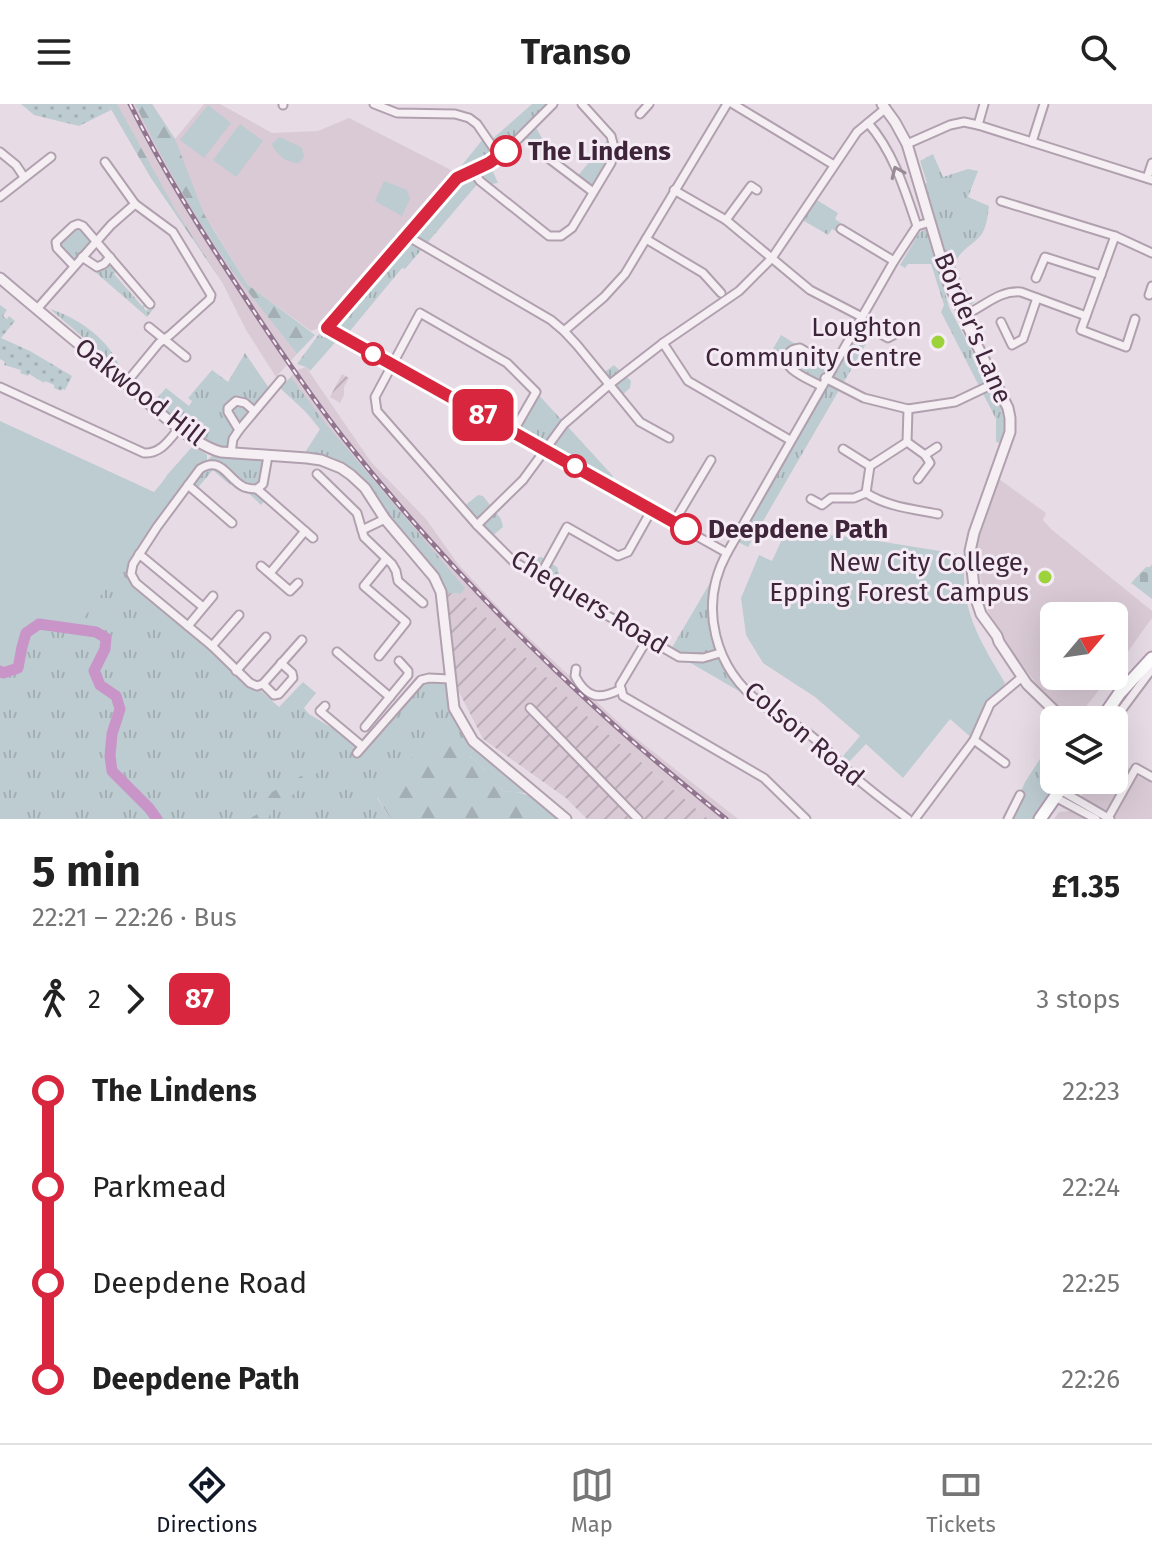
<!DOCTYPE html>
<html lang="en">
<head>
<meta charset="utf-8">
<style>
	:root { --surface:#fff; --page:#f2f2f2; --text:#222; --muted:#767676; --line:#e0e0e0; --accent:#111827 }
	body { margin:0; font-family:"Fira Sans",sans-serif; background:var(--page); color:var(--text); height:100vh; display:flex; flex-direction:column; font-size:30px; white-space:nowrap }
	* { box-sizing:border-box; margin:0 }
	p { font-size:26px; color:var(--muted) }
	.icon { flex:none; width:44px; height:44px; fill:none; stroke:currentColor; stroke-width:2; stroke-linecap:round; stroke-linejoin:round }
	.map { position:relative; height:715px; overflow:hidden }
	.drawer { display:flex; flex-direction:column; background:var(--surface); flex:1 }
	.drawer>* { flex:none }
	.badge { padding:0 16px; border-radius:12px; font-size:28px; line-height:52px }
	.needle { width:52px; rotate:61deg }
	.fabs { position:absolute; left:1040px; top:498px; display:grid; gap:16px }
	.fabs a { display:grid; place-items:center; width:88px; height:88px; border-radius:12px; background:var(--surface); box-shadow:0 8px 32px #0002; font-size:40px }
	.map>.badge { position:absolute; translate:-50% -50%; box-shadow:0 0 0 4px #fff }
	.legs { display:flex; align-items:center; gap:12px; height:88px; padding:0 32px; font-size:26px }
	.legs p { margin-inline-start:auto }
	.headline { display:flex; align-items:center; justify-content:space-between; height:136px; padding:0 32px }
	h1 { font-size:44px; font-weight:700; line-height:60px }
	ul { padding:0 32px; list-style:none }
	li { display:flex; align-items:center; gap:28px; height:96px; font-size:30px }
	li i { display:grid; place-items:center; width:12px; height:100%; margin:0 10px; background:currentColor }
	li i::after { content:''; width:20px; height:20px; margin:-10px; border:6px solid; border-radius:50%; background:var(--surface) }
	li p { margin-inline-start:auto }
	li:first-child i { background:linear-gradient(#0000 50%,currentColor 0) }
	li:last-child i { background:linear-gradient(currentColor 50%,#0000 0) }
	header { display:flex; justify-content:space-between; align-items:center; height:104px; padding:0 32px; background:var(--surface); font-size:36px; font-weight:700 }
	.tabs { display:flex; justify-content:space-around; align-items:center; height:112px; border-top:2px solid var(--line); background:var(--surface); font-size:22px; color:var(--muted) }
	.tabs a { display:grid; justify-items:center; gap:4px }
	.tabs .active { color:var(--accent) }
	.map>svg:first-child { display:block }
	.built { fill:#d9cad6 }
	.industrial { fill:url(#industrial-furrows) }
	.grass { fill:url(#grass-tufts) }
	.forest { fill:url(#forest-firs) }
	.cemetery { fill:url(#cemetery-stones) }
	.park { fill:#bdccd1 }
	.garden { fill:url(#garden-dots) }
	.lines { fill:none; stroke-linecap:round; stroke-linejoin:round }
	.river { stroke:#c995c8; stroke-width:11 }
	.minor-casing { stroke:#b1a1af; stroke-width:11 }
	.tertiary-casing { stroke:#b1a1af; stroke-width:13 }
	.primary-casing { stroke:#b39bb1; stroke-width:15 }
	.minor { stroke:#f5eff4; stroke-width:7 }
	.tertiary { stroke:#f5eff4; stroke-width:9 }
	.primary { stroke:#fff; stroke-width:11 }
	.rail-casing { stroke:#91758e; stroke-width:5 }
	.rail { stroke:#f5ebf4; stroke-width:2; stroke-dasharray:6; stroke-linecap:butt }
	.oneway { stroke:#9a8a97 }
	.line-1-casing { stroke:#fff; stroke-width:18 }
	.line-1 { stroke:#d7263d; stroke-width:12 }
	.stop-1-dot { fill:#fff; stroke:#d7263d; stroke-width:4 }
	.poi-dot { fill:#9dd33a; stroke:#f5ebf4; stroke-width:3 }
	.labels { text-anchor:middle; dominant-baseline:central; stroke-width:6; stroke-linejoin:round; paint-order:stroke }
	.stop-label { font-size:26px; font-weight:bold; fill:#3e253a; stroke:#f5ebf4; text-anchor:start }
	.poi-label { font-size:26px; fill:#3e253a; stroke:#f5ebf4; text-anchor:end }
	.street-label { font-size:26px; fill:#3e253a; stroke:#f5ebf4 }
</style>
</head>
<body>
<header><svg class="icon" aria-label="menu" viewBox="0 0 24 24"><path d="M4 6h16M4 12h16M4 18h16"/></svg>Transo<svg class="icon" aria-label="search" viewBox="0 0 24 24"><circle cx="10" cy="10" r="6"/><path d="M15 15l6 6"/></svg></header>
<div class="map">
<svg width="1152" height="715" viewBox="0 0 1152 715">
	<defs>
		<pattern id="industrial-furrows" width="10" height="10" patternUnits="userSpaceOnUse" patternTransform="scale(2)"><rect width="10" height="10" fill="#d9cad6"/><path d="M-1 1l2-2M0 10L10 0M9 11l2-2" fill="none" stroke="#bbadb8"/></pattern>
		<pattern id="grass-tufts" width="24" height="20" patternUnits="userSpaceOnUse" patternTransform="scale(2)"><rect width="24" height="20" fill="#bdccd1"/><path d="M3 7l-1-3M5 7V3M7 7l1-3M15 17l-1-3M17 17v-4M19 17l1-3" fill="none" stroke="#a4afb4"/></pattern>
		<pattern id="forest-firs" width="22" height="20" patternUnits="userSpaceOnUse" patternTransform="scale(2)"><rect width="22" height="20" fill="#bdccd1"/><path d="M5 1l3.5 6h-7zM16 11l3.5 6h-7z" fill="#a4afb4"/></pattern>
		<pattern id="cemetery-stones" width="16" height="16" patternUnits="userSpaceOnUse" patternTransform="scale(2)"><rect width="16" height="16" fill="#bdccd1"/><path d="M2 7V4a2 2 0 0 1 4 0v3zM10 15v-3a2 2 0 0 1 4 0v3z" fill="#a4afb4"/></pattern>
		<pattern id="garden-dots" width="8" height="8" patternUnits="userSpaceOnUse" patternTransform="scale(2)"><rect width="8" height="8" fill="#bdccd1"/><path d="M2 2h.1M6 6h.1" fill="none" stroke="#a4afb4" stroke-width="1.8" stroke-linecap="round"/></pattern>
	</defs>
	<rect width="100%" height="100%" fill="#e7dce6"/>
	<g class="built">
		<path d="M108,0H152L175,35L204,0H220L272,29L318,27L349,14L453,67L387,140L322,223L311,227L247,180L210,119L229,161L297,250L276,273L246,226L222,178L151,74Z"/>
		<path d="M306,263L371,358L426,415L458,460L508,514L632,631L738,715H708L588,613L503,532L477,504L450,481L283,281L297,266Z"/>
		<path d="M999,375L1046,409L1043,416L1051,425L1152,507V514L1114,567V512H1054V572H1110L1077,614L1069,612L1049,597L1008,542L985,502L976,444Z"/>
		<path d="M1114,651L1138,672L1152,678V715H1054L1059,708L1071,707L1083,690L1082,676H1114Z"/>
	</g>
	<g class="industrial">
		<path d="M342,270L349,274L344,283V291L340,299L330,293Z"/>
		<path d="M441,488L461,490L477,504L503,532L588,613L708,715H587L566,694L483,635L458,586L449,553Z"/>
	</g>
	<g class="grass">
		<path d="M532,0H553L534,20L551,50L547,53L536,54L524,31L489,59L498,79L485,81L480,77L405,165L402,164L345,233L322,223L387,140L453,67L458,66L483,35L490,37Z"/>
		<path d="M611,32L615,47L593,88L575,75Z"/>
		<path d="M933,50L943,73L968,65L978,67L968,93L989,102C988,111 987,120 983,128C977,140 953,148 956,164C957,170 970,193 974,198L971,201L964,199L957,189L924,80L927,79L920,57Z"/>
		<path d="M812,93L838,109L835,115L844,121L839,129L832,125L828,131L799,114Z"/>
		<path d="M74,124L82,125L91,138L87,145H84L79,150L80,153L75,157C55,144 58,139 74,124Z"/>
		<path d="M927,124L949,203L1006,312V327L1003,340L996,338V315L941,208L944,201L931,160H908L905,164L900,161L919,129Z"/>
		<path d="M109,158L118,165L114,170L142,202L147,199L144,204L146,207L154,201L155,203L147,213L94,167V164Z"/>
		<path d="M50,205C79,214 111,237 121,266Z"/>
		<path d="M859,218L874,226L748,443L734,436L821,282L789,264H784L767,255L781,231L832,263Z"/>
		<path d="M328,229L339,234L310,267L306,263L297,260L319,230L324,234Z"/>
		<path d="M245,249L271,287L230,344L268,352L265,370L257,385L267,394L261,401L235,376L230,381L213,366L195,387L188,381L206,358L201,361L132,456L131,473L279,603L303,578L316,589L304,604L309,610L362,642L421,576L450,575L454,604L473,637L559,715H553L535,694L525,689L503,687L491,676L484,665L470,652L408,671L377,694L391,715H0V529L159,384L167,371L193,342L207,351V357L217,346L209,344L152,300L166,284L189,302L192,297L188,294L212,266L228,278Z"/>
		<path d="M614,261L631,277L630,284L620,293L602,270Z"/>
		<path d="M291,273L326,320L465,484L461,490L441,488L351,371L349,363L323,353L304,350L320,325L309,311L280,284Z"/>
		<path d="M536,288L613,372L608,382L513,328Z"/>
		<path d="M478,391L483,392L501,415L503,423L490,434L462,404Z"/>
		<path d="M541,453L557,463L560,473L556,481L527,465L534,455Z"/>
		<path d="M717,467C715,482 710,501 712,516C716,552 739,575 763,601L670,547Z"/>
		<path d="M1056,610L1067,616H1054V676H1067L1040,715H1009L1025,678L1051,638L1045,633L1051,626L1050,620Z"/>
	</g>
	<g class="forest">
		<path d="M108,0H117L175,105L222,178L151,74Z"/>
		<path d="M135,0H152L175,35L204,110L247,180L315,231L297,250C275,221 250,192 229,162C193,111 162,55 135,0Z"/>
		<path d="M422,634C447,637 463,644 481,662C489,670 494,679 503,687C528,688 540,694 554,715H391L377,693L376,680L408,671L416,637Z"/>
		<path d="M312,661L319,666C309,680 288,695 272,704L268,715H249L256,711L272,688L303,671Z"/>
	</g>
	<path class="cemetery" d="M1152,460V495L1131,479L1146,463H1150Z"/>
	<g class="park">
		<path d="M208,1L231,19L204,54L180,36Z"/>
		<path d="M240,20L263,37L236,73L213,56Z"/>
		<path d="M279,33C281,33 299,42 302,44L304,53L299,59C287,59 276,51 272,40Z"/>
		<path d="M384,77L407,86L410,95L402,112L375,97Z"/>
		<path d="M0,317L154,388L193,342L207,351V358L196,366L132,456L107,483L76,524L39,519C22,530 19,537 18,558L10,564L2,565L0,561Z"/>
		<path d="M786,427L859,434L965,451C959,504 979,535 1005,579L990,600L974,636L950,615L903,674L866,640L849,658L843,652L860,632L815,593L763,559L746,531L741,494L759,451L772,457Z"/>
	</g>
	<g class="garden">
		<path d="M21,0H108L111,6L79,22L34,11Z"/>
		<path d="M0,201L7,206L3,212L7,215L9,212L15,217L1,234L30,247L72,272L65,286L62,285L61,287L54,284V281L45,277L44,279L29,270L28,272L20,269L21,266L4,261L5,258L0,255Z"/>
	</g>
	<g class="lines">
		<path class="river" d="M0,567L3,569L18,564L22,543L26,529L39,520L96,528L106,534L105,545L94,567L100,581L116,592L120,605L112,630L110,652L112,667L149,704L157,715"/>
		<g class="minor-casing">
			<g id="minor">
				<path d="M374,0L397,9L455,10L469,14L477,20L499,52"/>
				<path d="M733,0L834,61"/>
				<path d="M283,1V0"/>
				<path d="M640,10L649,0"/>
				<path d="M868,19C893,47 905,86 917,122"/>
				<path d="M978,21L984,0"/>
				<path d="M1032,38L1044,0"/>
				<path d="M907,40L950,21L964,18L978,21L1152,76"/>
				<path d="M0,48L16,61L24,73"/>
				<path d="M547,53L593,88"/>
				<path d="M473,67L480,77L549,132H561L572,124L611,59L615,47L611,32L582,0"/>
				<path d="M1147,74L1152,59"/>
				<path d="M674,86L726,116L810,186L862,213"/>
				<path d="M0,93L51,53"/>
				<path d="M1001,97L1115,132L1152,149"/>
				<path d="M726,116L751,82L757,86"/>
				<path d="M841,125L894,157"/>
				<path d="M407,132L551,216L564,227L577,241L640,318L669,334"/>
				<path d="M1115,132L1081,226L1126,243L1135,215"/>
				<path d="M646,135L703,169L721,189"/>
				<path d="M82,153L97,163L104,160L110,153"/>
				<path d="M74,162L57,144L56,138L73,122L78,120L83,122L150,200"/>
				<path d="M1036,174L1045,153L1101,171"/>
				<path d="M1149,191L1152,182"/>
				<path d="M37,205L111,121L135,100L105,58"/>
				<path d="M965,211C985,202 999,186 1021,188L1086,212"/>
				<path d="M859,218L888,234L903,226"/>
				<path d="M1001,218L1012,241L1023,235L1037,194"/>
				<path d="M149,223L186,253"/>
				<path d="M327,224L727,449"/>
				<path d="M327,225L457,74L489,59L509,44L553,0"/>
				<path d="M564,227L604,193L625,170L727,0"/>
				<path d="M663,239L688,277L790,336"/>
				<path d="M825,274L864,294L908,305L955,298L995,279"/>
				<path d="M126,279L159,239L170,231L210,195L211,191L173,128L135,100"/>
				<path d="M821,282C811,276 776,263 789,249C793,244 795,245 800,244L832,263"/>
				<path d="M0,283L144,349C161,350 170,335 180,323"/>
				<path d="M908,305L907,338L870,362L866,389C888,403 913,405 938,410"/>
				<path d="M239,326L228,308V304L236,297L245,299L254,307"/>
				<path d="M513,328L536,288L507,259L420,209L375,293L377,307L477,421L513,457L679,553L703,554L720,549"/>
				<path d="M907,338L925,351L930,359L918,375"/>
				<path d="M843,345L870,362"/>
				<path d="M231,349L233,335L239,326L281,276"/>
				<path d="M925,351L937,343"/>
				<path d="M268,352L263,380L257,385C252,385 249,385 244,383C228,376 222,351 200,365L157,423L133,460L131,470L136,479L212,542L250,579L257,582L263,580L302,536"/>
				<path d="M317,370L357,409L364,433L392,460L396,467L398,477L423,499"/>
				<path d="M188,381L232,419"/>
				<path d="M257,385L313,434"/>
				<path d="M811,395L822,401L831,394H854L866,389"/>
				<path d="M674,418L711,356"/>
				<path d="M477,421L523,376L564,320L610,280L663,239L739,187L772,154L857,28L886,4"/>
				<path d="M362,426L385,415"/>
				<path d="M139,450L203,503"/>
				<path d="M261,462L290,487L298,479"/>
				<path d="M270,469L305,427"/>
				<path d="M540,472L567,423L618,452L628,448L651,407"/>
				<path d="M188,522L213,492"/>
				<path d="M648,534L620,581L623,592L764,674L806,715"/>
				<path d="M212,542L239,511"/>
				<path d="M337,548L390,593"/>
				<path d="M379,552L406,518L364,482L386,455"/>
				<path d="M576,565L575,572C587,595 600,596 621,585"/>
				<path d="M236,567L266,533"/>
				<path d="M263,580L274,591L279,590L293,574L292,569L281,559"/>
				<path d="M325,602L320,607L362,642"/>
				<path d="M530,604L638,715"/>
				<path d="M1114,616L1152,565"/>
				<path d="M365,623L408,571V567L399,557"/>
				<path d="M974,636L1005,659"/>
				<path d="M357,649L421,576L429,574L450,575"/>
				<path d="M1060,686L1110,715"/>
				<path d="M1055,693L1096,715"/>
				<path d="M1108,714L1136,664L1152,673"/>
				<path d="M908,715C890,701 872,688 855,673C841,661 829,647 815,635C799,621 780,613 763,601C714,565 698,502 727,449L894,157L917,122L930,118"/>
				<path d="M915,715L974,636L990,600L1022,573"/>
				<path d="M1008,715L1020,691"/>
			</g>
		</g>
		<g class="tertiary-casing">
			<g id="tertiary">
				<path d="M882,0L895,18L907,40L948,178C953,190 965,209 966,219L1008,304L1010,314V328L974,429L970,447L975,492L981,510L997,532L999,538L1027,580L1064,616"/>
				<path d="M0,174C42,210 85,245 127,280C151,301 191,340 221,348L307,354L321,356L341,364L351,371L365,384L385,415L434,473L441,488L454,604L473,637L566,715"/>
			</g>
		</g>
		<g class="primary-casing">
			<g id="primary">
				<path d="M1101,616L1119,590L1152,554"/>
				<path d="M1040,715L1067,676"/>
			</g>
		</g>
		<use href="#minor" class="minor"/>
		<use href="#tertiary" class="tertiary"/>
		<use href="#primary" class="primary"/>
		<g class="rail-casing">
			<path id="rail" d="M130,0C163,67 203,130 244,192C276,241 309,290 345,336C423,434 509,525 601,609C641,646 684,681 726,715"/>
		</g>
		<use href="#rail" class="rail"/>
	</g>
	<defs><path id="oneway-chevron" d="M-2-3.5L2.5 0L-2 3.5" fill="none" stroke-width="1.6" stroke-linecap="round" stroke-linejoin="round" transform="scale(2)"/></defs>
	<use class="oneway" href="#oneway-chevron" transform="translate(897 68) rotate(-114)"/>
	<g class="lines">
		<g class="line-1-casing">
			<path id="line-1" d="M506,47L489,59L457,74L327,224L686,425"/>
		</g>
		<use href="#line-1" class="line-1"/>
	</g>
	<g class="stop-1-dot">
		<circle cx="506" cy="47" r="14"/>
		<circle cx="373" cy="250" r="10"/>
		<circle cx="575" cy="362" r="10"/>
		<circle cx="686" cy="425" r="14"/>
	</g>
	<g class="poi-dot">
		<circle cx="938" cy="238" r="8"/>
		<circle cx="1045" cy="473" r="8"/>
	</g>
	<g class="labels">
		<g class="stop-label">
			<text x="528" y="47">The Lindens</text>
			<text x="708" y="425">Deepdene Path</text>
		</g>
		<g class="poi-label">
			<text x="922" y="223">Loughton<tspan x="922" dy="30">Community Centre</tspan></text>
			<text x="1029" y="458">New City College,<tspan x="1029" dy="30">Epping Forest Campus</tspan></text>
		</g>
		<g class="street-label">
			<text transform="translate(973 224) rotate(67)">Border's Lane</text>
			<text transform="translate(140 288) rotate(38)">Oakwood Hill</text>
			<text transform="translate(589 498) rotate(31)">Chequers Road</text>
			<text transform="translate(804 630) rotate(40)">Colson Road</text>
		</g>
	</g>
</svg>
<div class="fabs">
<a><svg class="needle" viewBox="-14 -14 28 28"><path d="M0-13l5 13h-10z" fill="#e53935"/><path d="M0 13l5-13h-10z" fill="#767676"/></svg></a>
<a><svg class="icon" aria-label="layers" viewBox="0 0 24 24"><path d="M12 4l9 5-9 5-9-5zM3 14l9 5 9-5"/></svg></a>
</div>
<b class="badge" style="left:483px;top:311px;background:#d7263d;color:#fff">87</b>
</div>
<section class="drawer">
<div class="headline"><div><h1>5 min</h1><p>22:21 – 22:26 · Bus</p></div><b>£1.35</b></div>
<div class="legs"><svg class="icon" aria-label="walk" viewBox="0 0 24 24"><circle cx="13" cy="4" r="2"/><path d="M13 8l-2 6 4 7M11 14l-3 7M7 12l3-4h3l4 4"/></svg>2<svg class="icon" aria-label="forward" viewBox="0 0 24 24"><path d="M9 5l7 7-7 7"/></svg><b class="badge" style="background:#d7263d;color:#fff">87</b><p>3 stops</p></div>
<ul>
<li><i style="color:#d7263d"></i><b>The Lindens</b><p>22:23</p></li>
<li><i style="color:#d7263d"></i><span>Parkmead</span><p>22:24</p></li>
<li><i style="color:#d7263d"></i><span>Deepdene Road</span><p>22:25</p></li>
<li><i style="color:#d7263d"></i><b>Deepdene Path</b><p>22:26</p></li>
</ul>
</section>
<nav class="tabs">
<a class="active"><svg class="icon" aria-label="directions" viewBox="0 0 24 24"><path d="M12 3l9 9-9 9-9-9zM9 14v-3h6M13 9l2 2-2 2"/></svg>Directions</a>
<a><svg class="icon" aria-label="map" viewBox="0 0 24 24"><path d="M3 6l6-2 6 2 6-2v14l-6 2-6-2-6 2zM9 4v14M15 6v14"/></svg>Map</a>
<a><svg class="icon" aria-label="tickets" viewBox="0 0 24 24"><path d="M3 7h18v10H3zM15 7v10"/></svg>Tickets</a>
</nav>
</body>
</html>
